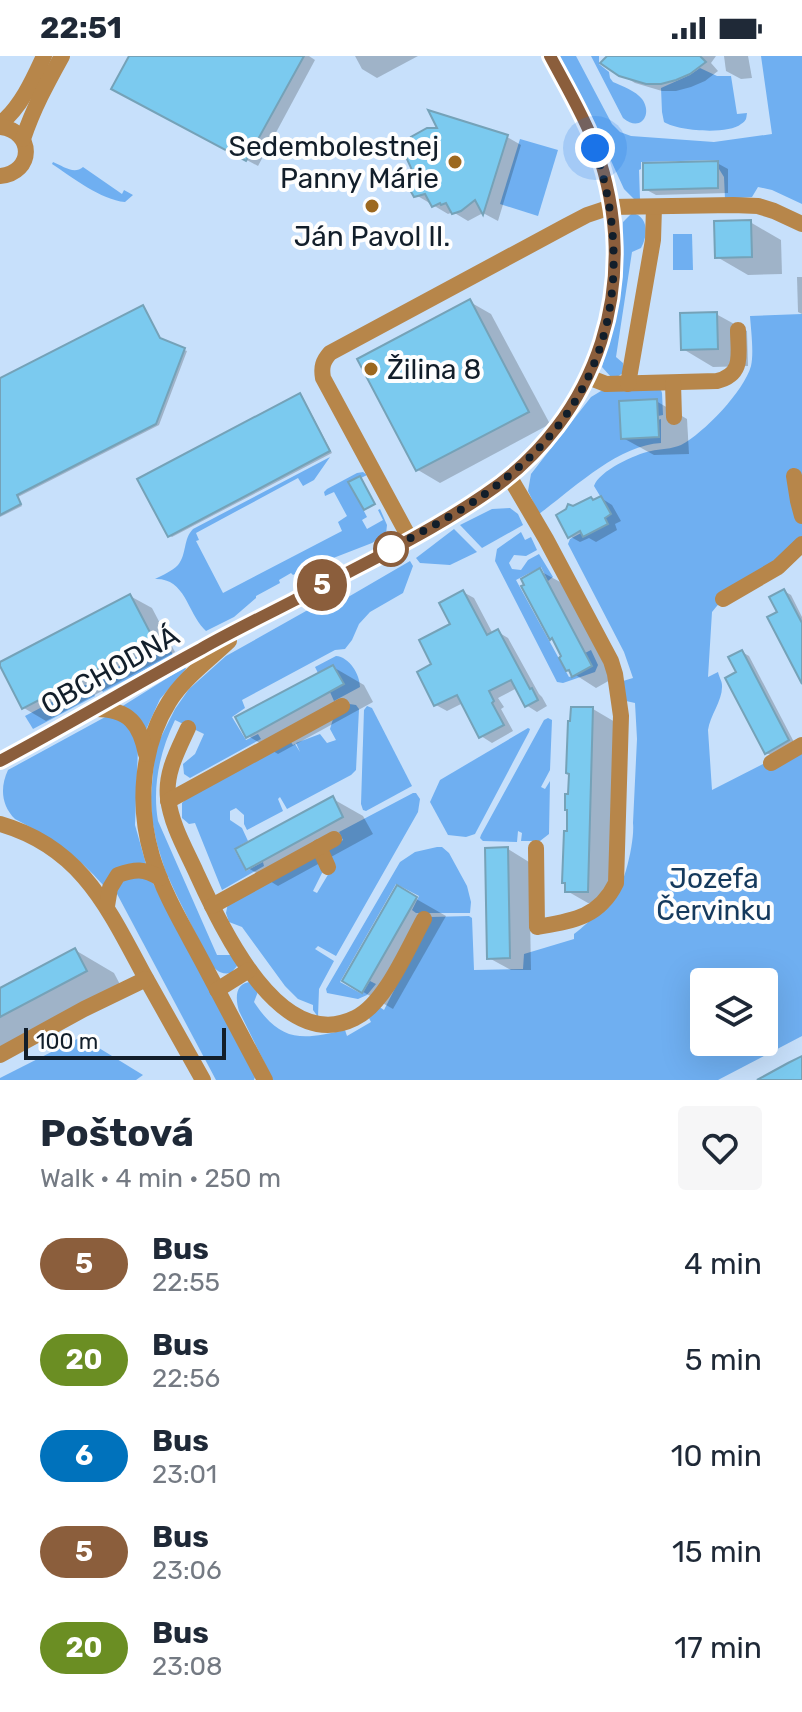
<!DOCTYPE html>
<html lang="en">
<head>
<meta charset="utf-8">
<style>
	:root { --surface:#fff; --page:#f6f6f7; --text:#1f2937; --muted:#747a83 }
	body { margin:0; font-family:Rubik,sans-serif; background:var(--page); color:var(--text); height:100vh; display:flex; flex-direction:column; font-size:30px; white-space:nowrap }
	* { box-sizing:border-box; margin:0 }
	p { font-size:26px; color:var(--muted) }
	.icon { flex:none; width:44px; height:44px; fill:none; stroke:currentColor; stroke-width:2; stroke-linecap:round; stroke-linejoin:round }
	.map { position:relative; height:1024px; overflow:hidden }
	.side { display:flex; flex-direction:column; background:var(--surface); flex:1 }
	.side>* { flex:none }
	.badge { padding:0 16px; border-radius:26px; font-size:28px; line-height:52px }
	.buttons { position:absolute; left:690px; top:912px; display:grid; gap:16px }
	.buttons a { display:grid; place-items:center; width:88px; height:88px; border-radius:8px; background:var(--surface); box-shadow:0 8px 32px #0002; font-size:40px }
	.scale { position:absolute; left:24px; bottom:20px; width:202px; box-sizing:border-box; padding-left:8px; border:4px solid #121e2a; border-top:0; font-size:22px; line-height:28px; white-space:nowrap; color:#121e2a; -webkit-text-stroke:6px #fefefe; paint-order:stroke }
	.you { position:absolute; width:40px; height:40px; margin:-20px; border:6px solid #fff; border-radius:50%; background:#1a73e8; box-shadow:0 0 0 12px #1a73e833 }
	.map>.badge { position:absolute; translate:-50% -50%; box-shadow:0 0 0 4px #fff }
	.round { display:grid; place-items:center; flex:none; width:84px; height:84px; border-radius:8px; background:var(--page) }
	.headline { display:flex; align-items:center; justify-content:space-between; height:136px; padding:0 40px }
	h1 { font-size:38px; font-weight:700; line-height:60px }
	ul { padding:0; list-style:none }
	li { display:flex; align-items:center; gap:24px; height:96px; padding:0 40px }
	li div { flex:1 }
	li b { display:block; font-size:30px }
	li em { font-style:normal }
	li .badge { min-width:88px; font-weight:700; text-align:center }
	.status { display:flex; justify-content:space-between; align-items:center; height:56px; padding:0 40px; background:var(--surface); direction:ltr }
	.status svg { height:22px; fill:currentColor }
	.map>svg:first-child { display:block }
	.green { fill:#6faff1; fill-rule:evenodd }
	.shadow { fill:#0003 }
	.building { fill:#7bcaef; stroke:#75a2b8; stroke-width:2 }
	.lines { fill:none; stroke-linecap:round; stroke-linejoin:round }
	.street { stroke:#b7864a; stroke-width:16 }
	.line-casing { stroke:#fff; stroke-width:18 }
	.line { stroke:#8b5e3c; stroke-width:12 }
	.walk { stroke:#121e2a; stroke-width:8; stroke-dasharray:0 14.4 }
	.poi-dot { fill:#9c681f; stroke:#fefefe; stroke-width:3 }
	.stop-dot { fill:#fff; stroke:#8b5e3c; stroke-width:4 }
	.labels { text-anchor:middle; dominant-baseline:central; stroke-width:8; stroke-linejoin:round; paint-order:stroke }
	.poi-label { font-size:28px; fill:#121e2a; stroke:#fefefe; text-anchor:end }
	.street-label { font-size:28px; fill:#121e2a; stroke:#fefefe }
	.park-label { font-size:28px; fill:#153a5d; stroke:#fefefe }
</style>
</head>
<body>
<div class="status"><b>22:51</b><svg viewBox="0 0 49 12"><path d="M0 12V9h3v3zM5 12V6h3v6zM10 12V3h3v9zM15 12V0h3v12zM26 1h20v11H26zM47 4h2v5h-2z"/></svg></div>
<div class="map">
<svg width="802" height="1024" viewBox="0 0 802 1024">
	<rect width="100%" height="100%" fill="#c7e0fb"/>
	<g class="green">
		<path d="M559,0H576L612,68L620,76L631,80L714,86L772,78L761,0H802V148L772,134L758,131L752,141L725,143L724,121L719,113L718,104L641,106V113L639,114L640,144L634,143L624,133L591,61Z"/>
		<path d="M591,0H599V8L609,16L610,22L613,26C622,30 636,35 642,43C653,58 641,77 623,62Z"/>
		<path d="M700,12L717,20H731L737,58L747,57C746,63 747,64 741,68C728,79 678,75 664,66L662,56L661,32L690,19Z"/>
		<path d="M520,83L558,94L538,160L500,148Z"/>
		<path d="M53,106C63,110 74,119 83,111L122,138L124,134L133,139L125,146C101,144 72,121 52,108Z"/>
		<path d="M632,157C649,160 648,180 641,192L632,196L616,301L623,307V317L617,321H611L602,311L620,242L623,166Z"/>
		<path d="M673,178H692L693,214H673Z"/>
		<path d="M802,258V483L776,506L767,526L721,545L712,556L708,621L718,616C719,621 722,625 722,629C723,644 710,659 708,674L712,734L769,705L802,694V980L718,1024H273L239,955C235,942 235,926 252,926L259,933L254,946C281,987 302,984 345,974L347,980L371,966L369,962L378,950L384,954L431,861L469,860L472,862L474,914L523,913L524,898L574,883V878C583,872 590,863 598,858C601,856 607,853 609,851C623,836 635,787 633,767L637,683L635,647L626,645L623,625L633,622L624,596L568,488L570,483L581,477L584,481L608,468L605,462L611,458L594,430C599,415 635,398 651,395C660,393 672,393 681,389C704,377 744,335 751,310C754,297 751,274 750,260ZM704,926H764V986H704Z"/>
		<path d="M656,333L661,334L662,337L663,359L658,360V364L661,363V387C618,389 573,433 539,458L528,435L531,418L591,341L601,335Z"/>
		<path d="M330,401L314,424L303,430L298,422L196,477L199,484L196,485L223,537L342,475L338,466L347,460L334,436L325,440L324,436L327,433L357,417L363,416L367,419L361,422L359,420L349,426L367,461L362,464L367,473L383,464L378,454L380,453L387,469L386,478L372,487L323,506L321,505L293,519L291,517L279,524L280,527L256,540V542L234,561L206,575L204,573C187,555 185,522 155,523C163,519 172,515 178,509C187,498 183,483 193,473Z"/>
		<path d="M510,452L518,458L523,469L482,492L460,469L492,453Z"/>
		<path d="M454,473L477,496L450,509L420,507L416,502Z"/>
		<path d="M521,476L525,484L531,481L537,494L526,500L514,499L509,507L512,513L521,514L528,504L539,498L553,521L548,525L541,511L516,524L569,621L572,620L585,597L591,594L598,609L595,616L563,627L557,626L495,505L497,493Z"/>
		<path d="M410,505L413,510L403,537L370,556L359,568L352,584L345,593L335,594L242,644L245,652L232,661L246,684L258,678L261,683L190,722L184,718L183,708L195,698L204,678L175,664C160,695 152,730 158,765L213,890L217,899H232L237,905V910L231,917C220,919 215,914 209,905L175,836L165,814L157,788L152,764L151,741L154,703L159,685L175,653L189,633L226,600L338,537L343,544Z"/>
		<path d="M166,585L173,599L103,636L97,625L99,621Z"/>
		<path d="M336,600C349,601 360,618 360,631L334,645L330,636L344,628L333,609L318,617L315,611Z"/>
		<path d="M185,611L186,613L160,643L145,676L121,651Z"/>
		<path d="M84,629H90L95,640L33,673L25,660Z"/>
		<path d="M343,647L356,649L359,653L356,714L351,719L287,753L280,741L278,743L283,755L247,774L244,768V759L236,752L230,755V764L242,772L248,785L234,793L246,815L263,806L264,810L222,834L195,767L189,768L182,762V747L188,741L290,685L293,689L295,688L300,696L296,687L320,678L327,687L336,684L330,673L333,663Z"/>
		<path d="M367,650L372,652L412,730L366,755L363,754L361,748L364,654Z"/>
		<path d="M107,660L118,662L132,674L138,691L135,769L146,808C124,806 116,811 103,829C78,800 48,780 15,763C1,749 0,731 8,714Z"/>
		<path d="M548,662L552,664L550,714L541,731L545,733L550,725L549,778L540,785H521L522,777L518,775L517,786L483,785L480,782L481,779L544,664Z"/>
		<path d="M528,672L530,673L529,676L475,778L466,781L448,779L430,746L440,724Z"/>
		<path d="M413,737H416L420,743L418,756L336,900L318,890L315,893L334,905L319,933L318,961L313,954V949L298,943L285,930L242,871L229,866L226,857L228,847L320,799L325,811L313,835L317,837L332,812L325,796L343,784L339,776Z"/>
		<path d="M437,791H442L449,797L467,830L471,846L470,857H416L412,854L419,840L396,828L340,926L362,938L370,925L376,928L367,939L358,943L327,937L326,933L400,806L415,796Z"/>
		<path d="M135,820L152,825L255,1021L254,1024H216L116,836L122,825Z"/>
		<path d="M81,981L143,1019L136,1024H0V1022Z"/>
	</g>
	<g class="shadow">
		<path d="M132,0H309L315,4L258,110L114,32Z"/>
		<path d="M355,0H418L377,22L362,13Z"/>
		<path d="M610,0H716L711,7L718,15L705,25L691,31L676,35H662L635,27L620,18Z"/>
		<path d="M724,0H748L752,22L741,23L726,15Z"/>
		<path d="M507,81L521,89L498,165L483,157L468,165L453,156L448,158L416,139Z"/>
		<path d="M717,107L728,113V137L656,139L645,133Z"/>
		<path d="M750,166L781,184L782,218L748,219L717,201Z"/>
		<path d="M797,221H802V258L798,256Z"/>
		<path d="M470,246L491,258L550,368L440,427L418,414L360,304Z"/>
		<path d="M143,251L145,253L162,285L187,295L159,369L18,441L22,450L0,461V325Z"/>
		<path d="M716,258L747,275L748,310L713,311L683,293Z"/>
		<path d="M300,339L302,340L332,397L172,481L170,480Z"/>
		<path d="M656,345L687,363L689,398L654,399L623,382Z"/>
		<path d="M601,442L612,449L621,465L615,468L617,474L596,486L589,482L580,486L569,480L573,452Z"/>
		<path d="M540,515L562,527L612,623L596,632L568,614L564,601L555,584L551,582Z"/>
		<path d="M784,535L791,539L802,561V624L780,556Z"/>
		<path d="M463,536L474,542L493,578L498,576L508,582L539,638L542,641L547,650L537,656L526,649L517,632L498,642L504,651L501,653L513,675L492,687L481,680L463,647L447,655L436,649L434,609L453,569Z"/>
		<path d="M130,540L152,552L175,596L46,665L24,652Z"/>
		<path d="M742,596L749,600L795,688L773,700L766,697L738,617Z"/>
		<path d="M333,611L364,629L373,646L278,698L248,680Z"/>
		<path d="M593,653L615,666L609,848L588,847L567,835L570,740Z"/>
		<path d="M333,743L363,760L373,778L278,830L248,812Z"/>
		<path d="M508,793L529,806L531,914H511L489,902Z"/>
		<path d="M397,832L446,860L393,953L344,925Z"/>
		<path d="M75,894L114,917L125,938L0,1004V934Z"/>
	</g>
	<g class="building">
		<path d="M129,0H304L246,105L111,33Z"/>
		<path d="M607,0H700L706,6L690,18L676,24L661,28H646L619,20L600,7Z"/>
		<path d="M428,54L508,79L483,159L475,144L461,155L452,158L446,147L441,149L440,147L432,151L425,138L414,141L410,134L404,122L412,114L406,101L413,97L412,95L417,92L411,81L427,72H437Z"/>
		<path d="M718,105V132L643,134V107Z"/>
		<path d="M751,164L752,201L715,202L714,165Z"/>
		<path d="M470,243L529,356L416,415L357,303Z"/>
		<path d="M143,249L160,282L185,292L156,368L17,439L21,448L0,459V322Z"/>
		<path d="M717,256L718,293L681,294L680,257Z"/>
		<path d="M300,337L330,395L168,481L137,423Z"/>
		<path d="M657,343L659,381L621,383L619,345Z"/>
		<path d="M360,420L375,448L364,454L348,426Z"/>
		<path d="M601,440L611,458L605,462L608,468L583,481L580,475L568,482L556,459L566,453L568,448L573,450L591,441L593,444Z"/>
		<path d="M540,512L592,610L572,621L569,614L566,615L559,602L561,600L552,582L550,584L521,530L524,529L521,523Z"/>
		<path d="M784,533L802,567V628L767,561L777,556L769,541Z"/>
		<path d="M463,534L487,579L498,573L530,633L532,632L538,644L525,651L511,624L489,635L494,645L492,647L504,669L479,682L457,639L434,650L417,616L431,608L419,584L450,568L439,547Z"/>
		<path d="M130,538L154,584L22,653L0,610V606Z"/>
		<path d="M742,594L789,684L765,698L725,622L736,616L728,601Z"/>
		<path d="M333,609L344,628L246,682L235,661Z"/>
		<path d="M571,651H593L588,836H565V827H562L564,775H567V754H565V738H568L569,718L566,717L568,665H570Z"/>
		<path d="M333,740L343,761L246,814L235,793Z"/>
		<path d="M508,791L510,902L487,903L485,792Z"/>
		<path d="M397,829L417,841L362,937L342,925Z"/>
		<path d="M75,892L87,915L0,961V932Z"/>
		<path d="M802,1000V1024H757L788,1007Z"/>
	</g>
	<g class="lines">
		<g class="street">
			<path d="M0,68C21,51 33,24 44,0"/>
			<path d="M0,71C35,75 34,117 0,120"/>
			<path d="M23,83C33,53 47,27 62,0"/>
			<path d="M588,321L606,328L717,325C745,318 738,297 738,274"/>
			<path d="M673,327L674,361"/>
			<path d="M628,328L653,184L654,151"/>
			<path d="M509,420L546,483L611,605L615,618L621,660L616,827C599,862 572,865 537,871L536,792"/>
			<path d="M794,420L798,445L802,460"/>
			<path d="M410,483L323,322C321,311 323,305 330,297L566,170L587,159L611,151L733,149L758,150L774,155L802,168"/>
			<path d="M723,543L778,511L802,488"/>
			<path d="M229,585C209,604 183,623 169,646C141,691 137,750 152,800C163,837 184,871 202,905C223,945 244,984 265,1024"/>
			<path d="M96,653C129,653 140,668 146,698"/>
			<path d="M188,672C178,694 165,717 168,742C171,768 185,792 196,816C220,868 279,1000 355,962C385,948 408,892 424,863"/>
			<path d="M0,705C68,669 134,629 201,593C233,575 266,559 298,542C360,509 425,479 484,439C600,362 643,223 596,92C584,60 566,30 550,0"/>
			<path d="M771,707L802,689"/>
			<path d="M168,745L342,650"/>
			<path d="M0,768C80,791 107,850 143,917C163,953 183,988 203,1024"/>
			<path d="M319,791L328,811"/>
			<path d="M107,850L110,832L118,819C135,813 144,812 160,822"/>
			<path d="M212,850L334,783"/>
			<path d="M217,934L249,914"/>
			<path d="M0,999L84,953L146,923"/>
		</g>
	</g>
	<g class="lines">
		<g class="line-casing">
			<path id="line" d="M0,705C68,669 134,629 201,593C231,576 262,561 293,545C357,511 424,480 484,439C600,362 643,223 596,92C584,60 566,30 550,0"/>
		</g>
		<use href="#line" class="line"/>
		<path class="walk" d="M391,493L388,494C429,472 471,451 507,421C613,337 635,216 595,92"/>
	</g>
	<g class="poi-dot">
		<circle cx="455" cy="106" r="8"/>
		<circle cx="372" cy="150" r="8"/>
		<circle cx="371" cy="313" r="8"/>
	</g>
	<circle class="stop-dot" cx="391" cy="493" r="16"/>
	<g class="labels">
		<g class="poi-label">
			<text x="439" y="90">Sedembolestnej<tspan x="439" dy="32">Panny Márie</tspan></text>
			<text x="372" y="180" text-anchor="middle">Ján Pavol II.</text>
			<text x="387" y="313" text-anchor="start">Žilina 8</text>
		</g>
		<g class="street-label">
			<text transform="translate(110 614) rotate(-29)">OBCHODNÁ</text>
		</g>
		<g class="park-label">
			<text x="714" y="822">Jozefa<tspan x="714" dy="32">Červinku</tspan></text>
		</g>
	</g>
</svg>
<div class="buttons">
<a><svg class="icon" aria-label="layers" viewBox="0 0 24 24"><path d="M12 4l9 5-9 5-9-5zM3 14l9 5 9-5"/></svg></a>
</div>
<div class="scale">100 m</div>
<div class="you" style="left:595px;top:92px"></div>
<b class="badge" style="left:322px;top:529px;background:#8b5e3c;color:#fff">5</b>
</div>
<section class="side">
<div class="headline"><div><h1>Poštová</h1><p>Walk · 4 min · 250 m</p></div><a class="round"><svg class="icon" aria-label="heart" viewBox="0 0 24 24"><path d="M12 20l-8-8c-3-5 5-10 8-4 3-6 11-1 8 4z"/></svg></a></div>
<ul>
<li><span class="badge" style="background:#8b5e3c;color:#fff">5</span><div><b>Bus</b><p>22:55</p></div><em>4 min</em></li>
<li><span class="badge" style="background:#6b8e23;color:#fff">20</span><div><b>Bus</b><p>22:56</p></div><em>5 min</em></li>
<li><span class="badge" style="background:#0072bc;color:#fff">6</span><div><b>Bus</b><p>23:01</p></div><em>10 min</em></li>
<li><span class="badge" style="background:#8b5e3c;color:#fff">5</span><div><b>Bus</b><p>23:06</p></div><em>15 min</em></li>
<li><span class="badge" style="background:#6b8e23;color:#fff">20</span><div><b>Bus</b><p>23:08</p></div><em>17 min</em></li>
</ul>
</section>
</body>
</html>
